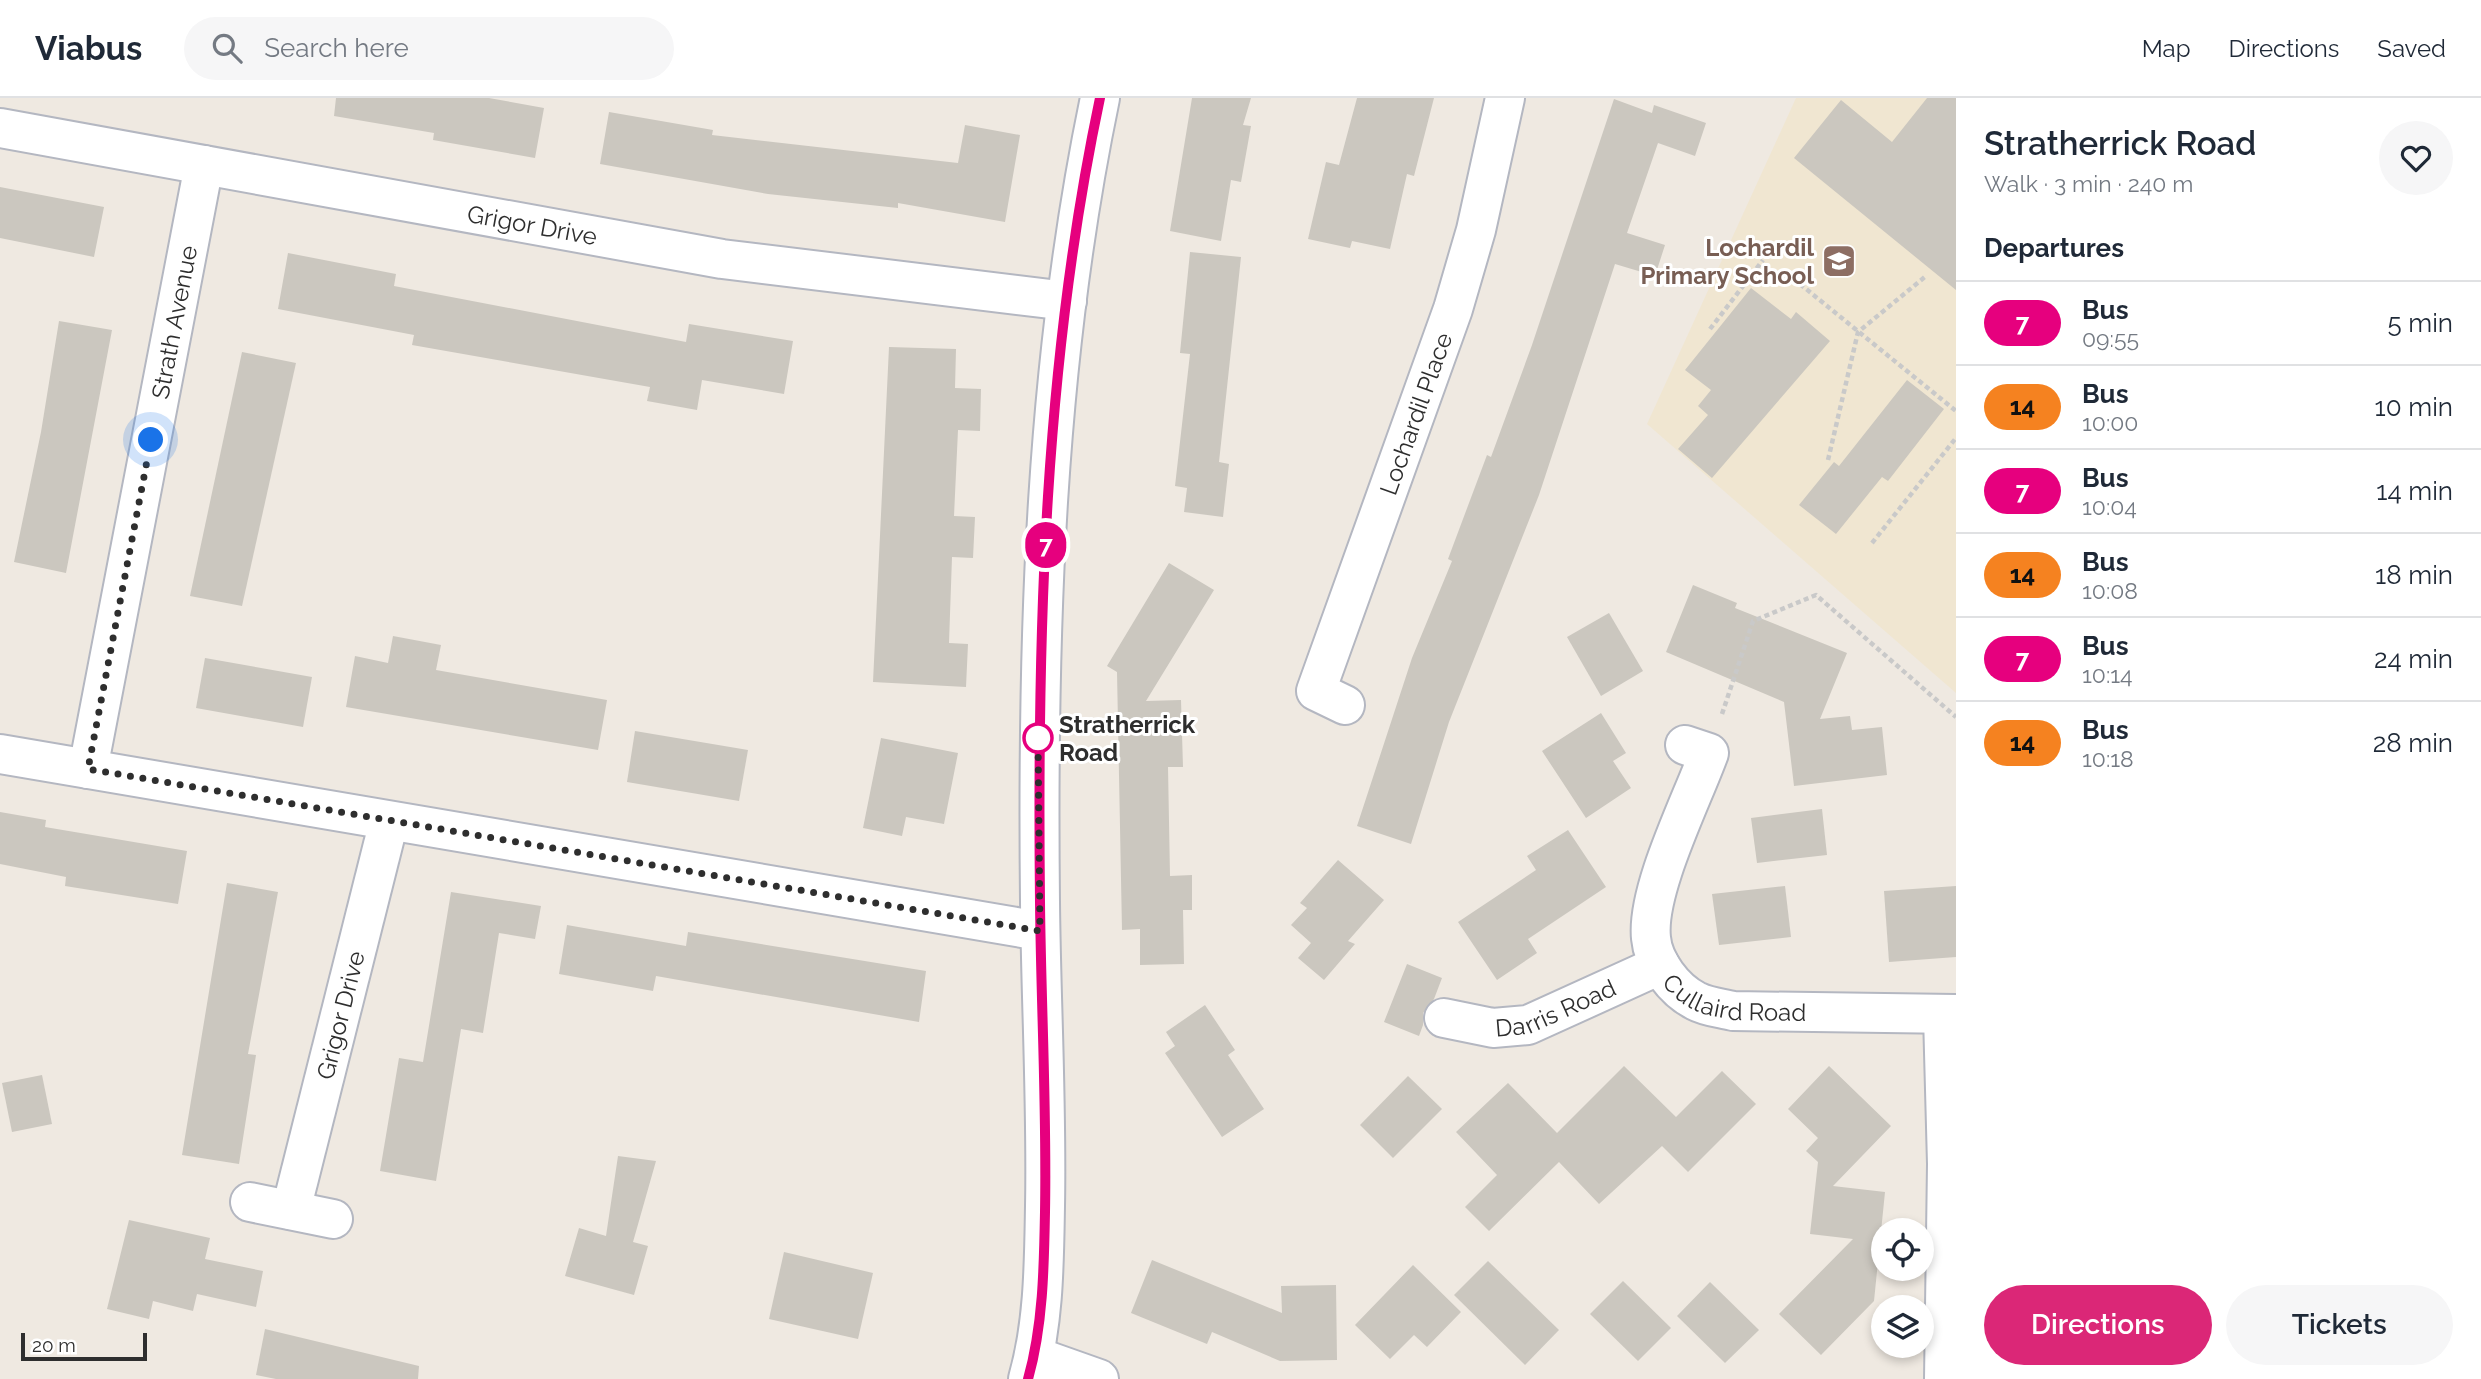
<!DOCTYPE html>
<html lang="en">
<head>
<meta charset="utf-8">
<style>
	:root { --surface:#fff; --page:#f6f6f7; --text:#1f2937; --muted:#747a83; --line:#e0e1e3; --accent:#db2777 }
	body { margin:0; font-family:Raleway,sans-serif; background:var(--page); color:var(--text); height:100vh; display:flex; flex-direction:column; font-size:26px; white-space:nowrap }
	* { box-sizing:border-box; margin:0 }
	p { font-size:23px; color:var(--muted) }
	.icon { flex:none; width:38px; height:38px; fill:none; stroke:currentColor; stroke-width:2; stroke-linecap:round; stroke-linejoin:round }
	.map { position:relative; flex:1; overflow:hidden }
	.side { display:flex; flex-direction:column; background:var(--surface); width:525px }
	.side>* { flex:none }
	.badge { padding:0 14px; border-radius:23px; font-size:24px; line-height:46px }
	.fabs { position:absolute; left:1871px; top:1120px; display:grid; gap:14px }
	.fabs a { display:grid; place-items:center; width:63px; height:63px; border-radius:50%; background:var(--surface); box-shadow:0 4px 10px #0003; font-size:35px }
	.scale { position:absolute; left:21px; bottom:18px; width:126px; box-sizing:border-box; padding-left:7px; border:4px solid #2e2e2e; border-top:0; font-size:19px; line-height:24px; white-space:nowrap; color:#2e2e2e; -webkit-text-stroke:5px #fff; paint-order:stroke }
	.you { position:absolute; width:35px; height:35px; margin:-18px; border:5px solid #fff; border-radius:50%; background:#1a73e8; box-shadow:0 0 0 10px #1a73e833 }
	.map>.badge { position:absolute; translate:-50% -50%; box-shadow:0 0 0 4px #fff }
	h2 { padding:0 28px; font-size:26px; line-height:63px }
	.round { display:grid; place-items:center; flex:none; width:74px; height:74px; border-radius:37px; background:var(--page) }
	.headline { display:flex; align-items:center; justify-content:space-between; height:119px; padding:0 28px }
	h1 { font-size:33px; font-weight:600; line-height:52px }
	.primary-button { display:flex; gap:14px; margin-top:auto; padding:14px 28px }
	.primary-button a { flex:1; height:80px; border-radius:42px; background:var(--accent); color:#fff; font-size:28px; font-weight:600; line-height:80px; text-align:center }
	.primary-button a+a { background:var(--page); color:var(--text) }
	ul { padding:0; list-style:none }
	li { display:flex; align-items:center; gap:21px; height:84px; padding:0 28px; border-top:2px solid var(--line) }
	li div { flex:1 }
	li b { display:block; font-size:26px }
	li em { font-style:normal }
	li .badge { min-width:77px; font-weight:700; text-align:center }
	header { display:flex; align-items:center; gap:42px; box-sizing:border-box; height:98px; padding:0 35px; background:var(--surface); border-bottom:2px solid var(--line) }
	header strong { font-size:33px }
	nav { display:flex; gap:38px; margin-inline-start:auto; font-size:24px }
	.search { width:490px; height:63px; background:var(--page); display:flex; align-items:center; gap:18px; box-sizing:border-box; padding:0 24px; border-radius:38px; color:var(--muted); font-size:26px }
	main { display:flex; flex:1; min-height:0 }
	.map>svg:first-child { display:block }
	.education { fill:#f0e6d1 }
	.building { fill:#cbc7bf }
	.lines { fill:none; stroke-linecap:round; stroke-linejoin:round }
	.minor-casing { stroke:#b4b7c1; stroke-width:42 }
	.path { stroke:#c9c9c9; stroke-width:4.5; stroke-dasharray:5 3.5; stroke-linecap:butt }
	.minor { stroke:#fff; stroke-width:38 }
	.line-casing { stroke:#fff; stroke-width:16 }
	.line { stroke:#e6007e; stroke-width:10 }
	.walk { stroke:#2e2e2e; stroke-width:7; stroke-dasharray:0 12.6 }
	.stop-dot { fill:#fff; stroke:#e6007e; stroke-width:3.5 }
	.labels { text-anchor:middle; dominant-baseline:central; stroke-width:6; stroke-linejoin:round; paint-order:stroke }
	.street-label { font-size:24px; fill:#2e2e2e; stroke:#fff }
	.education-label { font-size:24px; font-weight:bold; fill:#785e54; stroke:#fff; text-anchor:end }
	.stop-label { font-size:24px; font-weight:bold; fill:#2e2e2e; stroke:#fff; text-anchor:start }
</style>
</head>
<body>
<header>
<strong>Viabus</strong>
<div class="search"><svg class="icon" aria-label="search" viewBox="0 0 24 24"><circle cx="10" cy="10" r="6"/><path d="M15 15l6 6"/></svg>Search here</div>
<nav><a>Map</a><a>Directions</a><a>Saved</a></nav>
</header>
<main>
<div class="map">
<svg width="1956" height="1281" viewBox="0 0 1956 1281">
	<rect width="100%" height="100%" fill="#efe9e1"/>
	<path class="education" d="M1796,0H1956V595L1647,326Z"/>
	<g class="building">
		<path d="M336,0H489L544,10L535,60L433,42L434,35L334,18Z"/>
		<path d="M1192,0H1251L1243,27L1251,28L1241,84L1231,82L1221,143L1170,133Z"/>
		<path d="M1357,0H1434L1414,78L1407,76L1390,151L1352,143L1350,150L1308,141L1326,64L1339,67Z"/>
		<path d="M1927,0H1956V192L1794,60L1841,2L1892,44Z"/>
		<path d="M1614,1L1652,15L1654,7L1706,25L1695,58L1658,45L1627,135L1665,147L1655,178L1615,166L1539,397L1449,624L1411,746L1357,728L1412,560L1452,463L1448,461L1487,357L1491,359L1532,247Z"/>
		<path d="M609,14L713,32L712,37L958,65L965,27L1020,37L1005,124L898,105V110L768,96L600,66Z"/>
		<path d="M0,89L104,109L94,159L0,140Z"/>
		<path d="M1190,154L1241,159L1219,364L1229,366L1223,419L1184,414L1187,390L1175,388L1190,256L1180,255Z"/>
		<path d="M288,155L396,176L394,188L686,244L689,226L793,243L784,296L702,282L697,312L647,303L650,289L412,247L414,237L278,211Z"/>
		<path d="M1751,190L1791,221L1796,214L1830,243L1712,380L1678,351L1708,317L1698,308L1711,292L1685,272Z"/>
		<path d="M59,223L112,232L66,475L14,464L41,334Z"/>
		<path d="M889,249L956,251L955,290L981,291L980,333L958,332L954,418L975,419L973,460L952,459L949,545L968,546L966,589L873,584Z"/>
		<path d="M242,254L296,265L242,508L190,498Z"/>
		<path d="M1907,282L1944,311L1888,383L1882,379L1836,436L1799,407L1834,364L1839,368Z"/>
		<path d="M1169,465L1214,492L1146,603L1181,602L1183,669H1168L1170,778L1192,777V812H1183L1184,866L1140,867V831L1122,832L1117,574L1107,568Z"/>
		<path d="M1693,487L1737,505L1735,510L1847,555L1820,621L1850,618L1852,632L1882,629L1887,677L1794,688L1784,604L1666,554Z"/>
		<path d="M1609,515L1643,573L1601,598L1567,539Z"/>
		<path d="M393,538L441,547L436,572L607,602L598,652L346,609L355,558L388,565Z"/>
		<path d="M205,560L312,579L303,629L196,610Z"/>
		<path d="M1601,615L1626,655L1613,663L1631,690L1586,720L1542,653Z"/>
		<path d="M635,633L748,652L739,703L627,684Z"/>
		<path d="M881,640L958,655L944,726L906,719L902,738L863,730Z"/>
		<path d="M1822,711L1827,757L1757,765L1751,720Z"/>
		<path d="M0,714L46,722L45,729L187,753L178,806L65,788L66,779L0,766Z"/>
		<path d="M1568,732L1606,789L1528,841L1537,855L1497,882L1458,824L1536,772L1527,758Z"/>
		<path d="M1338,762L1384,802L1348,843L1355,846L1324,882L1298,860L1311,845L1291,827L1307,810L1300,805Z"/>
		<path d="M227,785L278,794L248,956L256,957L239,1066L182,1057Z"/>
		<path d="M1785,788L1791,839L1719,847L1712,796Z"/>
		<path d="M1956,788V859L1889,864L1884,793Z"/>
		<path d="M451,794L541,808L535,841L499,835L483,935L461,931L436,1083L380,1073L399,960L423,964Z"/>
		<path d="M567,827L686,848L688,834L926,873L919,924L656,878L653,893L559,876Z"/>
		<path d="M1407,866L1442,880L1434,901L1423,915V927L1419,938L1384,924Z"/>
		<path d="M1205,907L1235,952L1228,957L1264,1011L1222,1039L1165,955L1175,948L1166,934Z"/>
		<path d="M1624,968L1676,1019L1722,973L1756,1006L1688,1074L1662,1048L1599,1106L1559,1064L1489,1133L1465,1109L1497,1077L1456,1034L1508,985L1557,1035Z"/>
		<path d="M1829,968L1891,1028L1833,1088L1885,1094L1874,1203L1821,1257L1779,1216L1853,1141L1810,1136L1818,1064L1806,1053L1818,1040L1788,1011Z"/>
		<path d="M42,977L52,1026L12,1034L2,985Z"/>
		<path d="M1408,978L1442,1011L1393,1060L1360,1027Z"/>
		<path d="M618,1058L656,1063L633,1144L648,1148L634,1197L565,1178L579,1130L606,1138Z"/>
		<path d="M129,1122L210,1140L205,1161L263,1173L256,1209L197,1196L193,1213L153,1203L149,1221L107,1211Z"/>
		<path d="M784,1154L873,1175L858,1241L769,1221Z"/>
		<path d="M1152,1162L1282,1215L1281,1188L1336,1187L1337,1262L1280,1263L1212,1234L1207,1246L1131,1215Z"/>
		<path d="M1488,1163L1559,1232L1525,1267L1454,1197Z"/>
		<path d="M1413,1167L1461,1214L1427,1249L1414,1237L1390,1261L1355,1227Z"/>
		<path d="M1623,1183L1671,1230L1638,1263L1590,1216Z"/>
		<path d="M1710,1184L1759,1232L1725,1265L1677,1218Z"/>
		<path d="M265,1231L419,1268L418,1281H276L256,1277Z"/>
	</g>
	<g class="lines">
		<g class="minor-casing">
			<g id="minor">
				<path id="s1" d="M0,30L722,161L1067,203"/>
				<path id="s2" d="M1345,607L1316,593L1453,211L1476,132L1505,0"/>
				<path id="s3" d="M1685,647L1709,655C1692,702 1646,792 1651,840C1653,864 1674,892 1696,903C1707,909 1721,910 1733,913L1956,916"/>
				<path d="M0,656L1040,833"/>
				<path id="s4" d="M88,671L204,67"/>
				<path d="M1943,917L1947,1066L1944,1281"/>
				<path id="s5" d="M1444,920L1493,930L1528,927L1660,867"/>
				<path d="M250,1104L333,1121"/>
				<path id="s6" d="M291,1112L389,723"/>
				<path d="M1034,1258L1099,1281"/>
				<path d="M1028,1281C1044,1225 1044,1165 1045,1108C1047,1007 1041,905 1040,804C1037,535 1045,264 1100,0"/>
			</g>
		</g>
		<g class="path">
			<path d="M1800,186L1956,313"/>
			<path d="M1710,231L1763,162"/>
			<path d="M1828,362L1858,234L1926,178"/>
			<path d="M1872,445L1956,340"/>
			<path d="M1722,616L1753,523L1816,497L1956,619"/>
		</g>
		<use href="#minor" class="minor"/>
	</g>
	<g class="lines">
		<g class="line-casing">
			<path id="line" d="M1028,1281C1043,1228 1044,1170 1045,1114C1047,1011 1041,908 1040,804C1037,535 1044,264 1100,0"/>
		</g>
		<use href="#line" class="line"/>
		<path class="walk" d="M151,342L88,671L1040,833L1038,638V640"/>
	</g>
	<defs>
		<g id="school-square" transform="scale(1.75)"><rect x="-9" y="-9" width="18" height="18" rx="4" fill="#8d6e63" stroke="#fff"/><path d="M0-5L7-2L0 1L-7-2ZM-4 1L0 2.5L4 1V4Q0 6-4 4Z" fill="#fff"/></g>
	</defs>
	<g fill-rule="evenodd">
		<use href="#school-square" x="1839" y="163"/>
	</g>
	<circle class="stop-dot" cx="1038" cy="640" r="14"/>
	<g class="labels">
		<g class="street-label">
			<text stroke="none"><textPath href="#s1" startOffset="541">Grigor Drive</textPath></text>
			<text stroke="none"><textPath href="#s4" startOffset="455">Strath Avenue</textPath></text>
			<text stroke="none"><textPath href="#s2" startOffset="327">Lochardil Place</textPath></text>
			<text stroke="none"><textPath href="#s3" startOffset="338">Cullaird Road</textPath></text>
			<text stroke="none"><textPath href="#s5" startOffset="116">Darris Road</textPath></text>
			<text stroke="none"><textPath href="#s6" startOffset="201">Grigor Drive</textPath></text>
		</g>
		<g class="education-label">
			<text x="1814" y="149">Lochardil<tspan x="1814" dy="28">Primary School</tspan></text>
		</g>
		<g class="stop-label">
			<text x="1059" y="626">Stratherrick<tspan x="1059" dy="28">Road</tspan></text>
		</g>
	</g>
</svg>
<div class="fabs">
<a><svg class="icon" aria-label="locate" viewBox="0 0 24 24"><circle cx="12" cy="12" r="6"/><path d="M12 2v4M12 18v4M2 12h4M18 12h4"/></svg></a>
<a><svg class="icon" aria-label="layers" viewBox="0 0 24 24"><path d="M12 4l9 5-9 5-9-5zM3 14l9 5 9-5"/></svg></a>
</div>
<div class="scale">20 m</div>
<div class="you" style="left:151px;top:342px"></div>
<b class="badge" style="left:1046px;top:447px;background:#e6007e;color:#fff">7</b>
</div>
<section class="side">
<div class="headline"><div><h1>Stratherrick Road</h1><p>Walk · 3 min · 240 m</p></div><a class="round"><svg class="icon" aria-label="heart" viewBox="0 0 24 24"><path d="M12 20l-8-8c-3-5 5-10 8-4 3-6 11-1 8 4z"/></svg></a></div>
<h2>Departures</h2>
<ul>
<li><span class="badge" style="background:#e6007e;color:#fff">7</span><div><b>Bus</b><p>09:55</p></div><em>5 min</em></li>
<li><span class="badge" style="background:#f58220;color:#111">14</span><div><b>Bus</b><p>10:00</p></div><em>10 min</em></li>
<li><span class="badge" style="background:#e6007e;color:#fff">7</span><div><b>Bus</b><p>10:04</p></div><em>14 min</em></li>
<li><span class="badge" style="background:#f58220;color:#111">14</span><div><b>Bus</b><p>10:08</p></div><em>18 min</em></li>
<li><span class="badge" style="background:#e6007e;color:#fff">7</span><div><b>Bus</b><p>10:14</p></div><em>24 min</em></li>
<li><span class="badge" style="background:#f58220;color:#111">14</span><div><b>Bus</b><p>10:18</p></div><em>28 min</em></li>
</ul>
<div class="primary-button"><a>Directions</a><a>Tickets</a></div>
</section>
</main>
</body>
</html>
